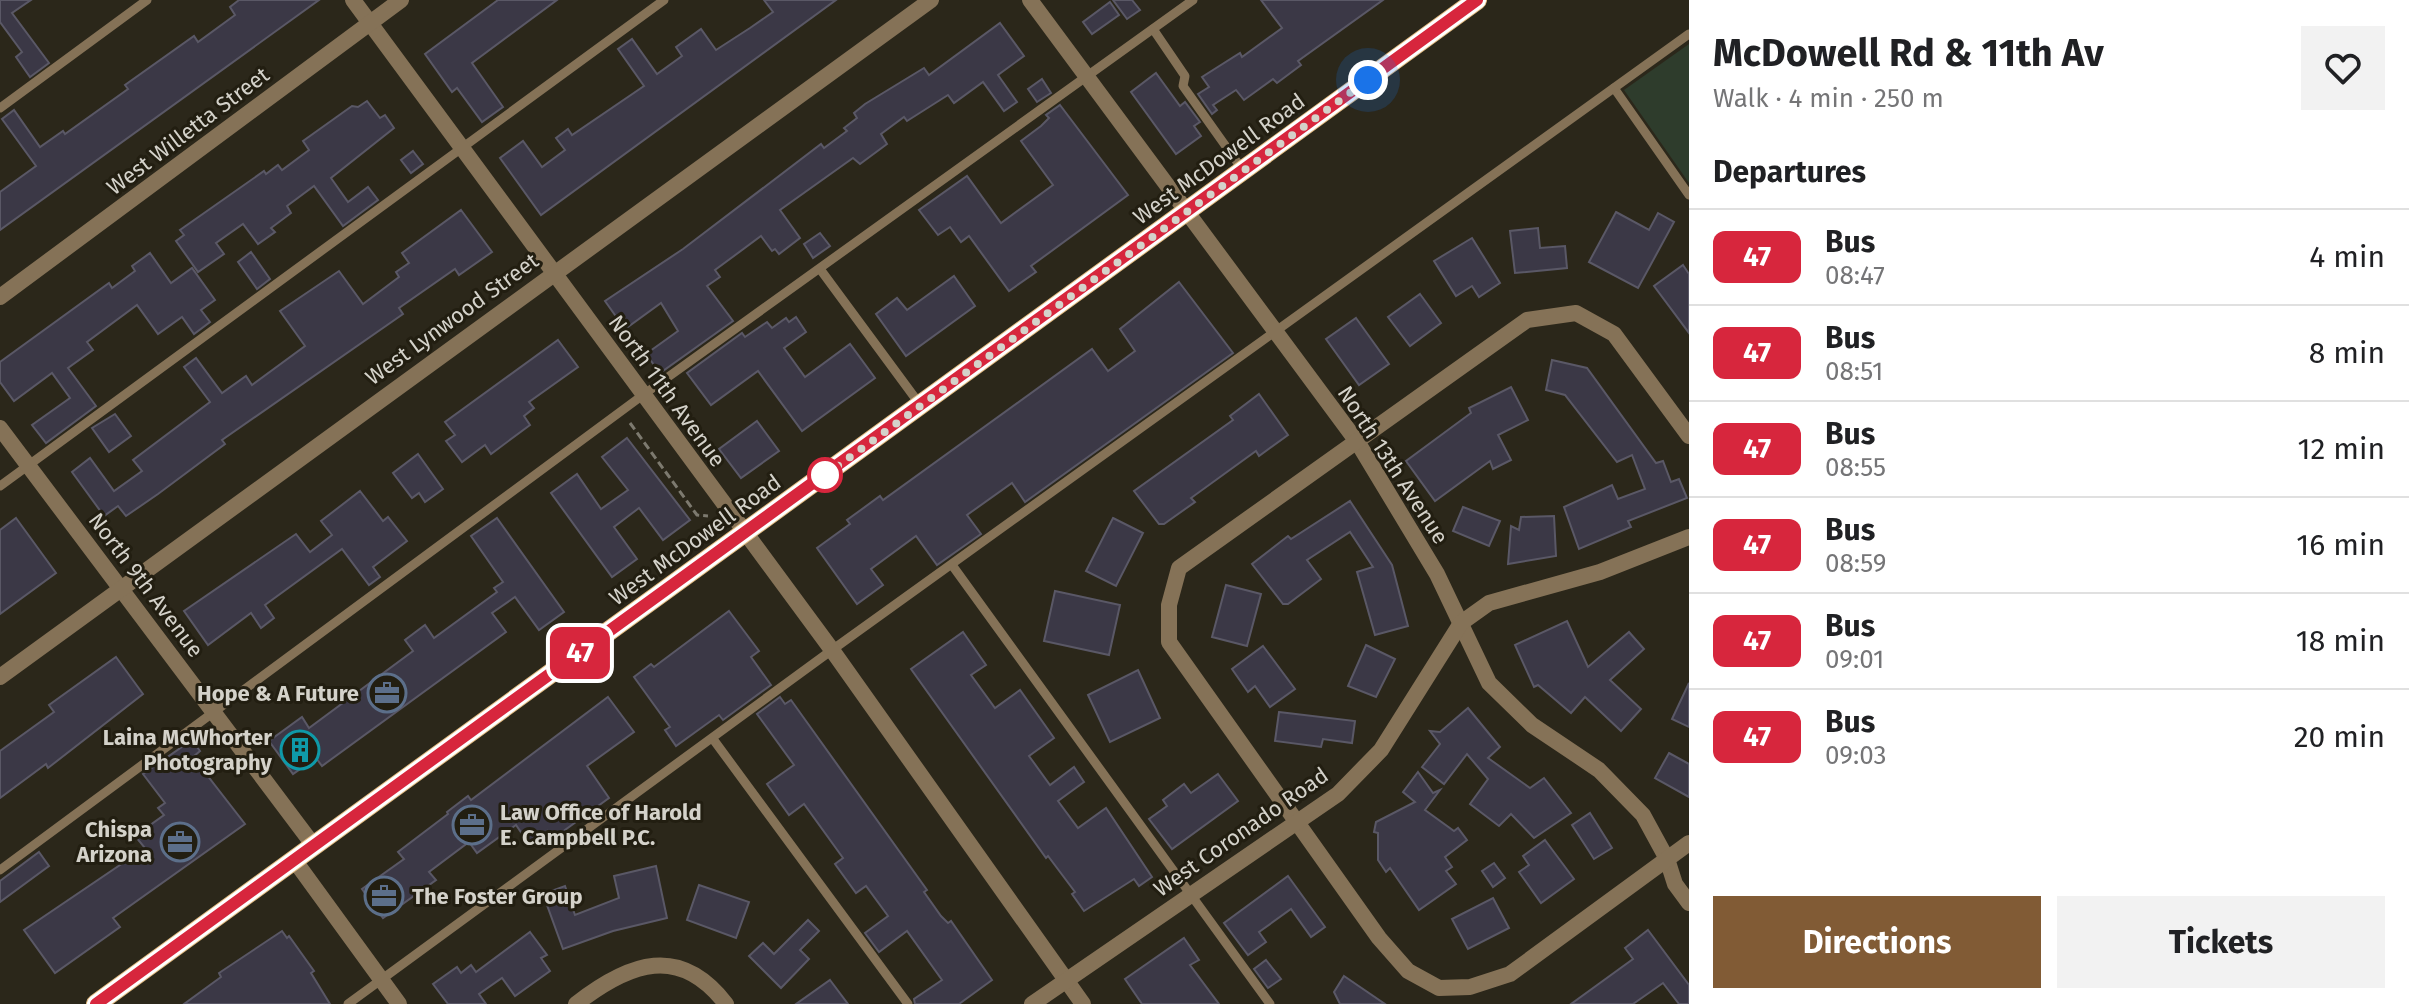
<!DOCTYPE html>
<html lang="en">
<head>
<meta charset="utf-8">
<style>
	:root { --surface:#fff; --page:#f2f2f2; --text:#202124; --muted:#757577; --line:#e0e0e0; --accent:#815b35 }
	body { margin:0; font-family:"Fira Sans",sans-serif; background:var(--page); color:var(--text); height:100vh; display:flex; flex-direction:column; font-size:30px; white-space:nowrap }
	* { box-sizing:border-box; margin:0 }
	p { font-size:26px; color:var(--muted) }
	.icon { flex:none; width:44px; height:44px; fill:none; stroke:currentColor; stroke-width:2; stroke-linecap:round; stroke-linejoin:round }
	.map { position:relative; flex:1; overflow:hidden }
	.panel { display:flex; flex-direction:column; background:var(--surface); width:720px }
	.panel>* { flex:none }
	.badge { padding:0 16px; border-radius:12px; font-size:28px; line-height:52px }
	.you { position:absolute; width:40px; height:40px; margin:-20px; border:6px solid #fff; border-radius:50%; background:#1a73e8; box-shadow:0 0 0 12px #1a73e833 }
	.map>.badge { position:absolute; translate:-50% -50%; box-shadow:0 0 0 4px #fff }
	h2 { padding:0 24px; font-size:30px; line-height:72px }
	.round { display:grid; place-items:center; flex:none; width:84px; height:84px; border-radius:0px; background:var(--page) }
	.overview { display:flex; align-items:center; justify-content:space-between; height:136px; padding:0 24px }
	h1 { font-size:38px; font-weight:700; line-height:60px }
	.primary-button { display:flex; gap:16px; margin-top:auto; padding:16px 24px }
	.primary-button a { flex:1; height:92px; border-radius:0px; background:var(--accent); color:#fff; font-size:32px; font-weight:700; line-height:92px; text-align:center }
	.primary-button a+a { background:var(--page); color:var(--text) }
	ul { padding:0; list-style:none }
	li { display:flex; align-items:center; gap:24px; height:96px; padding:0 24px; border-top:2px solid var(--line) }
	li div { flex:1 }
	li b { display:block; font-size:30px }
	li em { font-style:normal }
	li .badge { min-width:88px; font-weight:700; text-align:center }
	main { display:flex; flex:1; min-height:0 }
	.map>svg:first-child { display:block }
	.green { fill:#2e3c2c }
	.building { fill:#3b3846; stroke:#5a5866; stroke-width:2 }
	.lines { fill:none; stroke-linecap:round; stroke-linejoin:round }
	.path { stroke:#7d7a6f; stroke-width:3; stroke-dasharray:8 4; stroke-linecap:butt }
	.lane { stroke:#857257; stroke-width:9 }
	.street { stroke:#857257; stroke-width:16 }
	.primary { stroke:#e5bd84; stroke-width:20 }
	.line-casing { stroke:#fff; stroke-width:18 }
	.line { stroke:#d7263d; stroke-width:12 }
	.walk { stroke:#d4d2ca; stroke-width:8; stroke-dasharray:0 14.4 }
	.stop-dot { fill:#fff; stroke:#d7263d; stroke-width:4 }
	.labels { text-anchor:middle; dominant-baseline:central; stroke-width:6; stroke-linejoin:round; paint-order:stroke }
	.street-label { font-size:22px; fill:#d4d2ca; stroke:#221e11 }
	.poi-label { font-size:22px; font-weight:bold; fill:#d4d2ca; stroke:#221e11; text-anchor:end }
</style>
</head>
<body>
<main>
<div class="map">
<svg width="1689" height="1004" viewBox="0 0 1689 1004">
	<rect width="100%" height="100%" fill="#2b271a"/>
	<path class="green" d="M1689,44V183L1624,90Z"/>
	<g class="building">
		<path d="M0,0H31L12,13L49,63L30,77L16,57L22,52L0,22Z"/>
		<path d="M239,0H319L0,230V192L36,166L2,119L14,110L40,147L63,131L65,134L128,89L125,85L194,36L198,42L235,15L230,7Z"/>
		<path d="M498,0H557L472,63L503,107L482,122L457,88L452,92L425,54Z"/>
		<path d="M764,0H836L541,215L500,158L523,141L542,167L565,150L556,138L568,129L572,135L644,86L618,49L632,39L657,74L682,56L676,47L701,29L716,50L750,28L773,12Z"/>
		<path d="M1113,0H1132L1140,10L1127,19Z"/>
		<path d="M1261,0H1383L1298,61L1301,65L1277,83L1273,79L1244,100L1236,90L1213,105L1217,110L1212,114L1198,94L1209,87L1202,77L1240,53L1242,57L1282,28Z"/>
		<path d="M1110,2L1119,15L1092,34L1083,22Z"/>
		<path d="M1000,23L1024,56L998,75L1017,102L1004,111L983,82L954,103L948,95L907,121L904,117L881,134L887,144L860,164L853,158L780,210L800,238L779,254L775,249L772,251L761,236L715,270L720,277L707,286L733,321L660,373L646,354L678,331L661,303L625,329L605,301L683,249L821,144L824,148L847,131L844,128L857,118L854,113L865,104L924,68L929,75Z"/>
		<path d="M1156,73L1180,106L1185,102L1200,122L1194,126L1201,136L1176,154L1131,92Z"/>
		<path d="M1042,79L1051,93L1037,102L1028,89Z"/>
		<path d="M367,101L380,118L385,115L394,128L331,178L348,202L368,187L378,200L343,226L314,186L287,206L291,213L271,228L275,232L258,244L243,224L216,243L224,254L198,272L176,241L184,235L180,230L264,171L266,174L278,165L282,170L309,150L303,141L352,106L358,107Z"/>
		<path d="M1060,105L1128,195L1031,266L1036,272L1009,291L969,236L961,242L950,227L938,235L919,210L967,176L1001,223L1053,185L1021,141L1041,126L1049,118L1046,115Z"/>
		<path d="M413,151L423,164L411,173L401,160Z"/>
		<path d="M461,210L492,252L459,275L455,269L399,308L403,314L222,440L225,444L158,494L126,516L118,506L104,516L72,472L90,458L114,491L142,471L133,460L210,402L184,367L196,358L222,393L246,376L252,385L305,346L280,311L339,271L363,304L399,277L396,272L409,263L402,253Z"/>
		<path d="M1616,212L1649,230L1658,213L1674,222L1638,288L1589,262Z"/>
		<path d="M1538,228L1540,248L1565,246L1567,268L1515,273L1510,231Z"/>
		<path d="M820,233L830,246L813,258L804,244Z"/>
		<path d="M1472,238L1500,283L1479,297L1472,286L1456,296L1434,261Z"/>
		<path d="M251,252L270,279L257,289L238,262Z"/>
		<path d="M150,253L171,283L192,268L215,300L201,310L210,322L194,334L182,317L158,334L137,305L87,342L93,350L68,368L96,406L46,443L32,425L70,398L52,373L14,401L0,382V362L109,283L112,288L135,271L132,266Z"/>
		<path d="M1683,265L1689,274V333L1654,286Z"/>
		<path d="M954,276L975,306L906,356L876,314L897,298L907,310Z"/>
		<path d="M1179,282L1233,353L1025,502L1012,483L967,515L981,534L937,565L916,536L871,569L883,585L857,604L817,548L850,524L847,520L880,496L883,500L1092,349L1108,371L1135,351L1120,329Z"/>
		<path d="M1420,294L1441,323L1410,346L1388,317Z"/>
		<path d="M796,317L806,332L784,348L805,377L850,344L875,378L802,431L758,371L711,405L687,373L742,333L745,337L767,322L772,328L786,318L789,322Z"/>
		<path d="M1356,318L1389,364L1359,385L1326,339Z"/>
		<path d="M558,340L578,367L529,402L534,408L524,416L530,425L491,454L485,445L462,462L446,441L455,435L445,422Z"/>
		<path d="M1552,360L1587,368L1656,463L1663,461L1671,482L1679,479L1687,498L1628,521L1631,527L1579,549L1564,507L1612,485L1618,499L1645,489L1632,455L1617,462L1565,395L1546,390Z"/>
		<path d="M1511,387L1528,420L1498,435L1511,460L1493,469L1490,461L1435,501L1406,461L1471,413L1469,408Z"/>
		<path d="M1259,394L1288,435L1259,456L1256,451L1191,498L1195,502L1164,524H1159L1134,491L1233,420L1230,416Z"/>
		<path d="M115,414L131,436L109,452L92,428Z"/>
		<path d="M757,421L779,451L741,478L719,449Z"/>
		<path d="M627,438L690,520L663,540L639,508L614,527L637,559L612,577L551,493L577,474L601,509L628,490L602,457Z"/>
		<path d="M418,454L443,489L425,502L419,493L412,498L393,473Z"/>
		<path d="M360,491L383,521L388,517L407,541L373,567L380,577L369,585L342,549L265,605L274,618L261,628L251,613L208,645L184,611L296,534L310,552L332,535L321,521Z"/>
		<path d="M1350,501L1392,565L1408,626L1375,635L1357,572L1373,567L1350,532L1307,560L1321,579L1288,604H1283L1252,564L1288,536L1291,539Z"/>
		<path d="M1463,507L1500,521L1489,546L1453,531Z"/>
		<path d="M1554,516L1556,556L1508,564L1511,526L1519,530L1521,517Z"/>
		<path d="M16,518L56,573L0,614V530Z"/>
		<path d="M497,518L564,612L539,630L515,597L492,613L506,632L322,766L316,758L293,774L269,741L302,717L309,728L413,651L405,640L425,625L434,638L497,592L494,588L503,582L471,536Z"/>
		<path d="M1113,518L1143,533L1116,586L1086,571Z"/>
		<path d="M1226,585L1261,594L1247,646L1212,637Z"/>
		<path d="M1055,591L1120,605L1109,655L1044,641Z"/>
		<path d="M729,611L759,651L751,657L771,685L723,720L719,715L676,746L665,730L670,727L634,677L651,664L654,667Z"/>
		<path d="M1567,621L1588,667L1629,632L1644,649L1610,680L1641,709L1621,731L1585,697L1571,713L1538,685L1534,687L1515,645Z"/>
		<path d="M963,632L986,665L971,675L995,708L1020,690L1054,738L1029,756L1050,785L1074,767L1084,782L1058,801L1078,828L1106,808L1152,877L1139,886L1134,879L1084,911L1072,894L1075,892L1048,856L1046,858L911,669Z"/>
		<path d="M1366,645L1395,659L1376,697L1348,686Z"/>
		<path d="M1263,646L1295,689L1270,707L1255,686L1248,692L1232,669Z"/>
		<path d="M116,657L143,694L48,768L46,764L0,798V751L54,712L49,705Z"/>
		<path d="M1138,670L1160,718L1110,742L1088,695Z"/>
		<path d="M1689,683V727L1672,719Z"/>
		<path d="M608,697L634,732L587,766L609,798L565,830L568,834L555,843L547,831L529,844L516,825L477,853L469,842L429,872L436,880L383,918L362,889L404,859L398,852L448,814L447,812L468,796L471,800Z"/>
		<path d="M780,697L785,704L791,700L927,890L924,892L941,916L948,923L951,921L992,980L959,1004H915L914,999L942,980L907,931L879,952L865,933L888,916L866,886L856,893L835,864L843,858L804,804L789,815L767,784L794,765L757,714Z"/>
		<path d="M1468,708L1500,747L1488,758L1530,788L1544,778L1571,813L1534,838L1511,814L1499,826L1470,804L1488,779L1467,754L1444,784L1422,767L1440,744L1430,731L1440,732Z"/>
		<path d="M1279,712L1355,721L1352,743L1323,739L1321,747L1275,741Z"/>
		<path d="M192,740L200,751L193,757L245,824L113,918L120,927L55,973L24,930L145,848L135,836L164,815L158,808L165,803L143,774Z"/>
		<path d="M1669,753L1689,764V797L1655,778Z"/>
		<path d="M1418,772L1433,793L1440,790L1425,810L1454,831L1458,828L1467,840L1445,857L1452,867L1446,871L1456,884L1419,910L1390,868L1386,872L1378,860V833L1374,832L1376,822L1415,802L1403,792Z"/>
		<path d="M1218,774L1238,801L1172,849L1149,819L1167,806L1163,800L1184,784L1191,793Z"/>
		<path d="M1590,813L1612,848L1594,859L1572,825Z"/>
		<path d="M1545,840L1574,879L1541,903L1519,872L1529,865L1523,856Z"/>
		<path d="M39,852L49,866L0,902V881Z"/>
		<path d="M1494,863L1505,878L1493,887L1482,871Z"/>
		<path d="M656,866L667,918L613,931L563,949L543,894L565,886L575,915L619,898L614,876Z"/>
		<path d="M1288,876L1325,927L1311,937L1291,909L1259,932L1266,942L1248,955L1224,923Z"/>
		<path d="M699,885L749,902L736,938L687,920Z"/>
		<path d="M1493,898L1509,928L1468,949L1452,919Z"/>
		<path d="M808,920L819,931L800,950L809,959L781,988L749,956L763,943L774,954Z"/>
		<path d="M1648,930L1689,985V1004H1679L1663,983L1633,1004H1571L1633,959L1625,948Z"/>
		<path d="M282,931L287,938L289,936L314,971L311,973L330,1004H184L221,977L219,973Z"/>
		<path d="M530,932L547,955L541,958L550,971L515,996L502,978L479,994L486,1004H448L433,984L457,967L461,973L471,965L476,972Z"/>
		<path d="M1184,938L1199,960L1190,965L1219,1004H1142L1125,979Z"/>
		<path d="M1266,960L1281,979L1268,988L1254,969Z"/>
		<path d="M1344,976L1385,1004H1340L1334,992Z"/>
		<path d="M830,980L848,1004H796Z"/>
	</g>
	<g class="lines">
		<path class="path" d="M630,423L697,515L708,516"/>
		<g class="lane">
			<path d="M1153,29L1185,76L1183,86L1242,169"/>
			<path d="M1614,88L1689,195"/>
			<path d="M0,108L147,0"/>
			<path d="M820,269L921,406"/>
			<path d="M0,486L664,0"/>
			<path d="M952,565L1270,1004"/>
			<path d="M713,739L908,1004"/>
			<path d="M0,870L643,395L1193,0"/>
			<path d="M348,1004L832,650L1689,34"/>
		</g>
		<g class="street">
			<path d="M353,0L832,650L1083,1004"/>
			<path d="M1030,0L1358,443L1437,574L1489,683L1532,725L1599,770L1643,815L1667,859L1675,884L1689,903"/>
			<path d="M0,297L401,0"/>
			<path d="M0,428L314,846"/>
			<path d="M1689,436L1614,334L1576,313L1527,320L1179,568L1169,605V642L1379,938L1408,971L1439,988L1470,987L1510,974L1689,843"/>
			<path d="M0,677L931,0"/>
			<path d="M295,861L399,1004"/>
			<path d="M576,1004C630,962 680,944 726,1004"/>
			<path d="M1032,1004L1338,794L1381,750L1461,623L1489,603L1600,572L1689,537"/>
		</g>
		<path class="primary" d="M96,1004L1477,0"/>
	</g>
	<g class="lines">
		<g class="line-casing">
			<path id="line" d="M96,1004L1477,0"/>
		</g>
		<use href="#line" class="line"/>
		<path class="walk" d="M825,475L820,479L1368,80"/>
	</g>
	<defs>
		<g id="office-ring" transform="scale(2)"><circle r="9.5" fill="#221e11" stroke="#5c6f8a" stroke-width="1.5"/><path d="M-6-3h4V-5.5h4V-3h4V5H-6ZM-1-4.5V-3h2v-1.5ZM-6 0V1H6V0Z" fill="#5c6f8a"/></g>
		<g id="building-ring" transform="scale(2)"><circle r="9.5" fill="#221e11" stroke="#0f9aa8" stroke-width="1.5"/><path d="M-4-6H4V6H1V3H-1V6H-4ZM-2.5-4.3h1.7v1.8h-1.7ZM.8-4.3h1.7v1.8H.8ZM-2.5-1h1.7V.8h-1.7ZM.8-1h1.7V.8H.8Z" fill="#0f9aa8"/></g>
	</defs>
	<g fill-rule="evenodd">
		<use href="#office-ring" x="387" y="693"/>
		<use href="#building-ring" x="300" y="750"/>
		<use href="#office-ring" x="472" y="825"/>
		<use href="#office-ring" x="180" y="842"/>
		<use href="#office-ring" x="384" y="896"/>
	</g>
	<circle class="stop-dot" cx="825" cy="475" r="16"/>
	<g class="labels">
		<g class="street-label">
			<text transform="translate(188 131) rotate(-37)">West Willetta Street</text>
			<text transform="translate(1219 159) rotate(-36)">West McDowell Road</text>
			<text transform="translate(452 319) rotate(-36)">West Lynwood Street</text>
			<text transform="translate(667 391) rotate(54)">North 11th Avenue</text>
			<text transform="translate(1393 465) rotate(57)">North 13th Avenue</text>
			<text transform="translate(695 540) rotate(-36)">West McDowell Road</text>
			<text transform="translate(146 585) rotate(53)">North 9th Avenue</text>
			<text transform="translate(1241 832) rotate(-35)">West Coronado Road</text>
		</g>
		<g class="poi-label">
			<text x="359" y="693">Hope &amp; A Future</text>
			<text x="272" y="737">Laina McWhorter<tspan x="272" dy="25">Photography</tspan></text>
			<text x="500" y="812" text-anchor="start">Law Office of Harold<tspan x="500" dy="25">E. Campbell P.C.</tspan></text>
			<text x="152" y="829">Chispa<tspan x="152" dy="25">Arizona</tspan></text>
			<text x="412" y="896" text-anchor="start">The Foster Group</text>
		</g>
	</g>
</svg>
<div class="you" style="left:1368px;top:80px"></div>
<b class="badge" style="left:580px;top:653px;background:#d7263d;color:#fff">47</b>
</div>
<section class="panel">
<div class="overview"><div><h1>McDowell Rd &amp; 11th Av</h1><p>Walk · 4 min · 250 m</p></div><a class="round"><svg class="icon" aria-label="heart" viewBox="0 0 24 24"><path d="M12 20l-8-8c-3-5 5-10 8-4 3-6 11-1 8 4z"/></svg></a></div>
<h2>Departures</h2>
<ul>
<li><span class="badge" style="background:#d7263d;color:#fff">47</span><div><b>Bus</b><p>08:47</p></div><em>4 min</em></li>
<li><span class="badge" style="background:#d7263d;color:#fff">47</span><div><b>Bus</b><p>08:51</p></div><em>8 min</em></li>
<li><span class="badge" style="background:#d7263d;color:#fff">47</span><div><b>Bus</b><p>08:55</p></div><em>12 min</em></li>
<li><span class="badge" style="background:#d7263d;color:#fff">47</span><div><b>Bus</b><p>08:59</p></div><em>16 min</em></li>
<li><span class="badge" style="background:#d7263d;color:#fff">47</span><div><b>Bus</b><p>09:01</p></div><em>18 min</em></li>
<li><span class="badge" style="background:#d7263d;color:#fff">47</span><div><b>Bus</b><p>09:03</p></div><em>20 min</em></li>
</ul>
<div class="primary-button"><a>Directions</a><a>Tickets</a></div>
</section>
</main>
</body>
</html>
